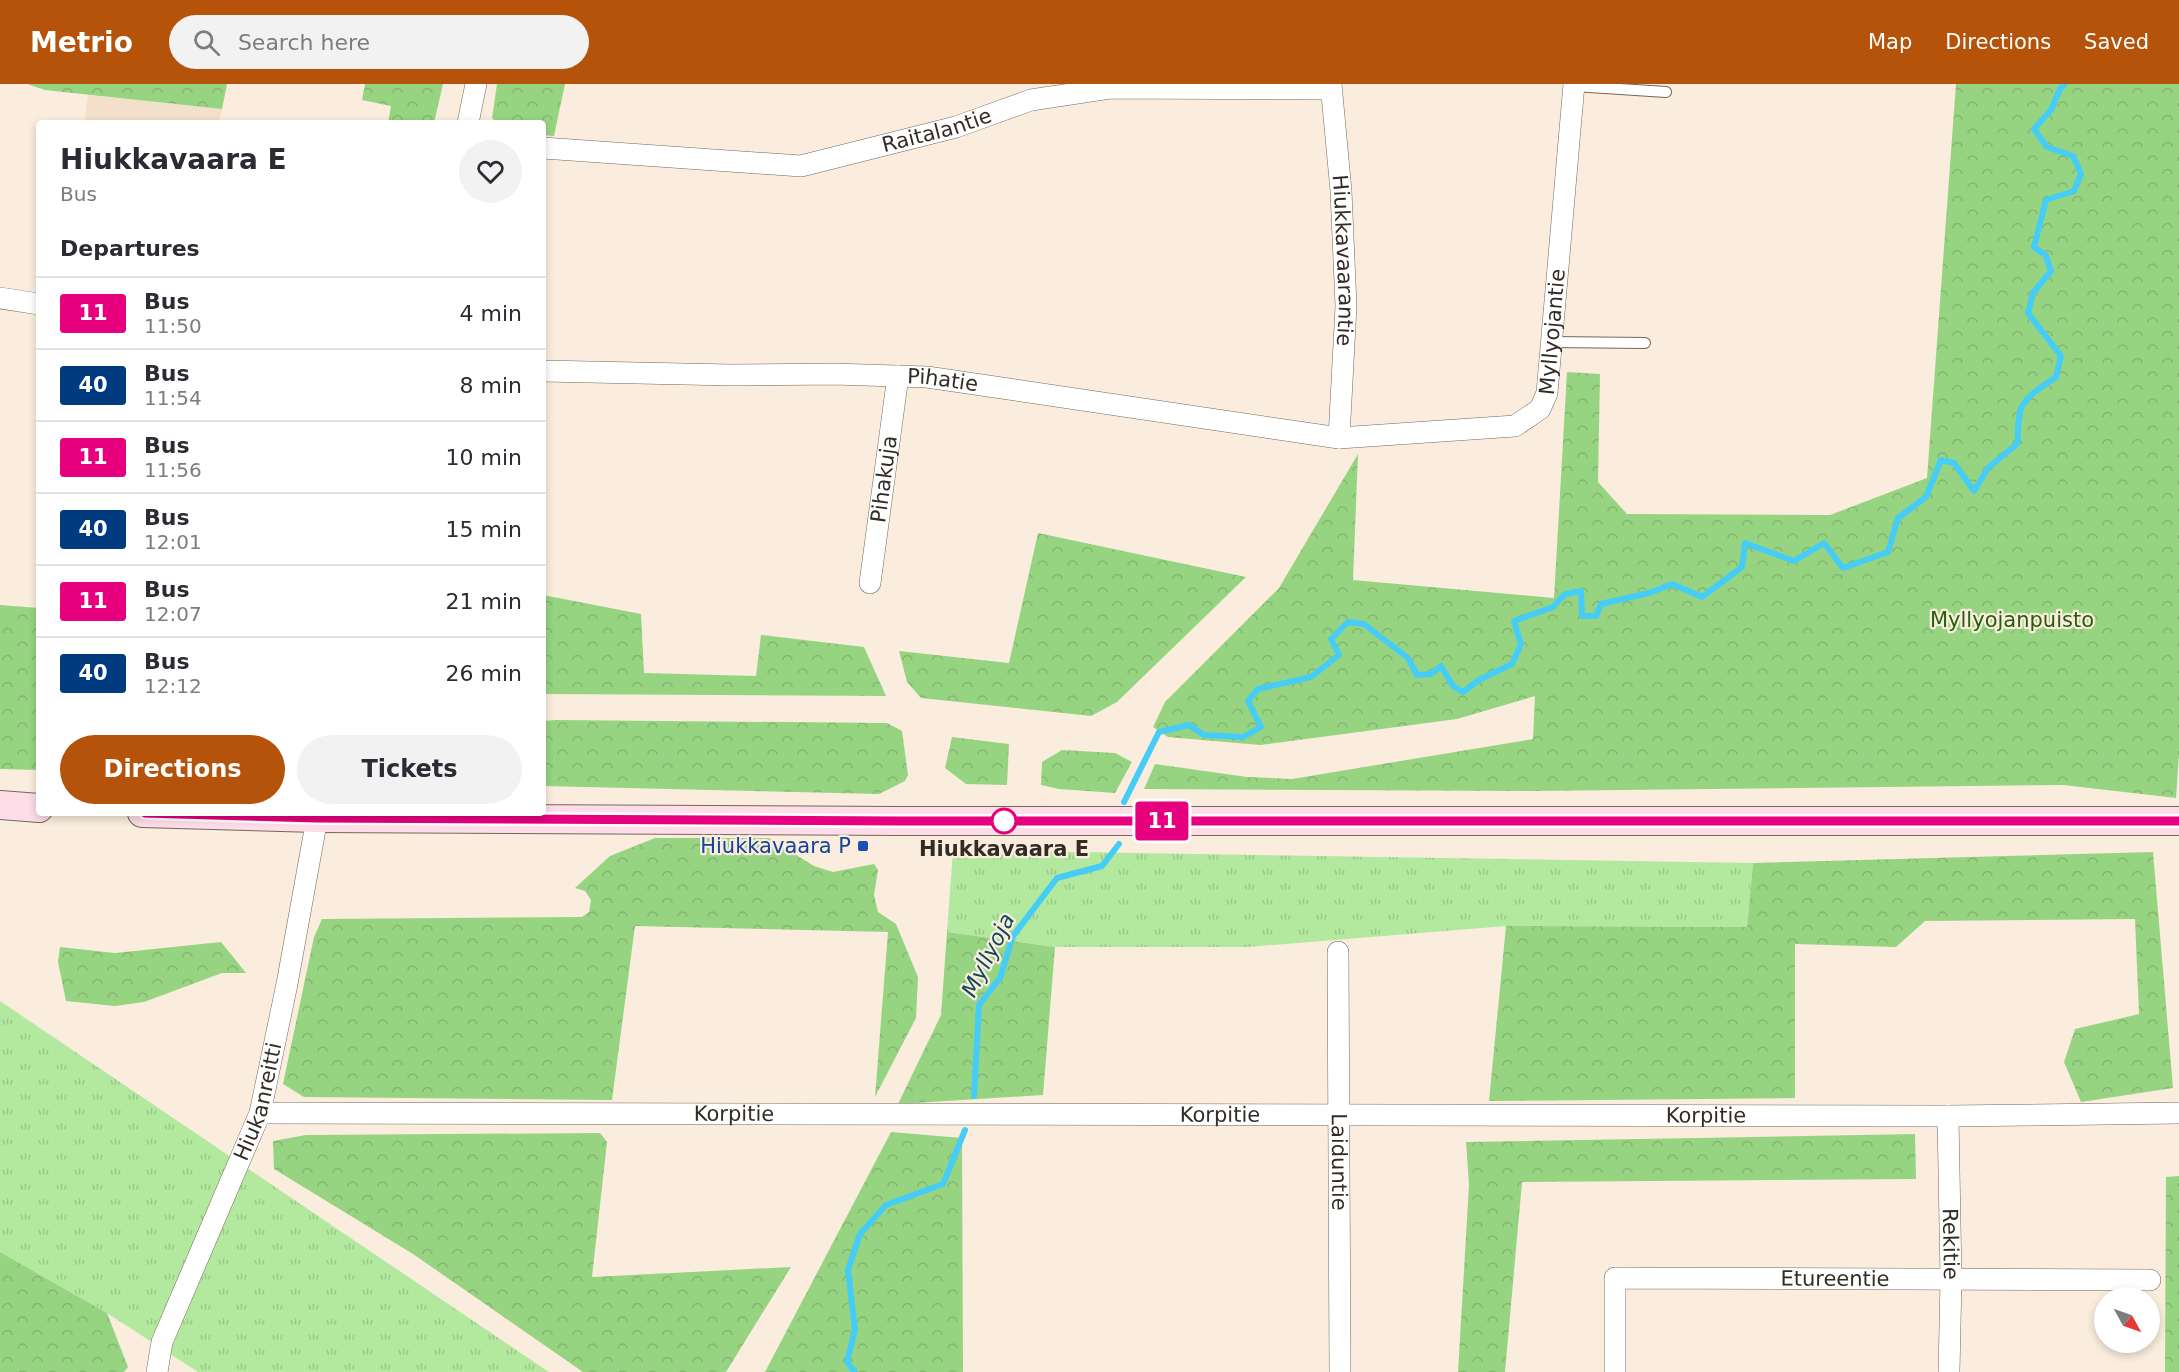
<!DOCTYPE html>
<html lang="en">
<head>
<meta charset="utf-8">
<style>
	:root { --surface:#fff; --page:#f2f2f3; --text:#2b2b33; --muted:#7c7c81; --line:#e1e1e2; --accent:#b45309 }
	body { margin:0; font-family:"DejaVu Sans",sans-serif; background:var(--page); color:var(--text); height:100vh; display:flex; flex-direction:column; font-size:22px; white-space:nowrap }
	* { box-sizing:border-box; margin:0 }
	p { font-size:20px; color:var(--muted) }
	.icon { flex:none; width:33px; height:33px; fill:none; stroke:currentColor; stroke-width:2; stroke-linecap:round; stroke-linejoin:round }
	.map { position:relative; flex:1; overflow:hidden }
	.sheet { position:absolute; left:36px; top:36px; width:510px; height:696px; display:flex; flex-direction:column; background:var(--surface); border-radius:6px; box-shadow:0 3px 9px #0003 }
	.sheet>* { flex:none }
	.badge { padding:0 12px; border-radius:4px; font-size:21px; line-height:39px }
	.needle { width:39px; rotate:130deg }
	.fabs { position:absolute; left:2094px; top:1203px; display:grid; gap:12px }
	.fabs a { display:grid; place-items:center; width:66px; height:66px; border-radius:50%; background:var(--surface); box-shadow:0 3px 9px #0003; font-size:30px }
	.map>.badge { position:absolute; translate:-50% -50%; box-shadow:0 0 0 3px #fff }
	h2 { padding:0 24px; font-size:22px; line-height:54px }
	.round { display:grid; place-items:center; flex:none; width:63px; height:63px; border-radius:32px; background:var(--page) }
	.overview { display:flex; align-items:center; justify-content:space-between; height:102px; padding:0 24px }
	h1 { font-size:28px; font-weight:800; line-height:45px }
	.cta { display:flex; gap:12px; margin-top:auto; padding:12px 24px }
	.cta a { flex:1; height:69px; border-radius:36px; background:var(--accent); color:#fff; font-size:24px; font-weight:800; line-height:69px; text-align:center }
	.cta a+a { background:var(--page); color:var(--text) }
	ul { padding:0; list-style:none }
	li { display:flex; align-items:center; gap:18px; height:72px; padding:0 24px; border-top:2px solid var(--line) }
	li div { flex:1 }
	li b { display:block; font-size:22px }
	li em { font-style:normal }
	li .badge { min-width:66px; font-weight:700; text-align:center }
	header { display:flex; align-items:center; gap:36px; box-sizing:border-box; height:84px; padding:0 30px; background:var(--accent); color:#fff }
	header strong { font-size:28px }
	nav { display:flex; gap:33px; margin-inline-start:auto; font-size:21px }
	.search { width:420px; height:54px; background:var(--page); display:flex; align-items:center; gap:15px; box-sizing:border-box; padding:0 21px; border-radius:33px; color:var(--muted); font-size:22px }
	.map>svg:first-child { display:block }
	.built { fill:#f2e0cb }
	.grass { fill:url(#grass-tufts) }
	.forest { fill:url(#forest-crowns) }
	.lines { fill:none; stroke-linecap:round; stroke-linejoin:round }
	.stream { stroke:#46cdf7; stroke-width:6 }
	.lane-casing { stroke:#73675a; stroke-width:12 }
	.street-casing { stroke:#73675a; stroke-width:22 }
	.secondary-casing { stroke:#73675a; stroke-width:30 }
	.lane { stroke:#fff; stroke-width:10 }
	.street { stroke:#fff; stroke-width:21 }
	.secondary { stroke:#fddde8; stroke-width:28 }
	.line-casing { stroke:#fff; stroke-width:14 }
	.line { stroke:#e6007e; stroke-width:9 }
	.stop-dot { fill:#fff; stroke:#e6007e; stroke-width:3 }
	.transit-dot { fill:#1a4fb4; stroke:#faeddd; stroke-width:2 }
	.labels { text-anchor:middle; dominant-baseline:central; stroke-width:4.5; stroke-linejoin:round; paint-order:stroke }
	.street-label { font-size:21px; fill:#312c26; stroke:#faeddd }
	.park-label { font-size:21px; fill:#265f0a; stroke:#faeddd }
	.transit-label { font-size:21px; fill:#164399; stroke:#faeddd; text-anchor:end }
	.stop-label { font-size:21px; font-weight:bold; fill:#312c26; stroke:#faeddd }
	.water-label { font-size:22px; font-style:italic; fill:#0f4859; stroke:#faeddd }
</style>
</head>
<body>
<header>
<strong>Metrio</strong>
<div class="search"><svg class="icon" aria-label="search" viewBox="0 0 24 24"><circle cx="10" cy="10" r="6"/><path d="M15 15l6 6"/></svg>Search here</div>
<nav><a>Map</a><a>Directions</a><a>Saved</a></nav>
</header>
<div class="map">
<svg width="2179" height="1288" viewBox="0 0 2179 1288">
	<defs>
		<pattern id="grass-tufts" width="24" height="20" patternUnits="userSpaceOnUse" patternTransform="scale(1.5)"><rect width="24" height="20" fill="#b2e99f"/><path d="M3 7l-1-3M5 7V3M7 7l1-3M15 17l-1-3M17 17v-4M19 17l1-3" fill="none" stroke="#9ac889"/></pattern>
		<pattern id="forest-crowns" width="20" height="18" patternUnits="userSpaceOnUse" patternTransform="scale(1.5)"><rect width="20" height="18" fill="#97d482"/><path d="M2 6a3 3 0 1 1 6 0M12 15a3 3 0 1 1 6 0" fill="none" stroke="#83b670"/></pattern>
	</defs>
	<rect width="100%" height="100%" fill="#faeddd"/>
	<path class="built" d="M88,11L222,25L219,39H84Z"/>
	<g class="grass">
		<path d="M953,766L1753,779L1747,843L1506,842L1247,863H1056L947,848Z"/>
		<path d="M0,917L549,1288H198L107,1229L0,1168Z"/>
	</g>
	<g class="forest">
		<path d="M27,0H227L222,25L45,6Z"/>
		<path d="M365,0H443L434,39H388L391,22L362,16Z"/>
		<path d="M497,0H565L554,52L543,51V39H497L492,34Z"/>
		<path d="M1956,0H2179V670L2176,714L2063,701L1532,707L1144,705L1155,680L1247,693L1292,695L1533,655L1535,612L1457,635L1260,661L1168,653L1153,643L1165,618L1279,504L1358,370L1353,496L1554,514L1567,288L1600,290L1598,398L1627,430L1830,431L1927,394Z"/>
		<path d="M1038,449L1246,493L1117,618L1091,632L921,614L907,598L899,567L1009,579Z"/>
		<path d="M543,511L641,530L644,589L756,592L761,551L864,563L886,612L543,610Z"/>
		<path d="M0,521L39,524V686L0,685Z"/>
		<path d="M557,636L887,639L902,647L908,691L905,697L879,710L543,702V637Z"/>
		<path d="M952,653L1009,660L1007,701L966,700L945,684Z"/>
		<path d="M1062,666L1115,669L1132,678L1115,709L1059,705L1041,701L1042,678Z"/>
		<path d="M655,754H769L814,782L833,788L874,780L878,786L874,811L878,828L896,840L918,893L916,934L875,1013L888,848L635,842L612,1016L304,1013L283,1000L314,853L322,835L582,833L589,828L591,816L585,807L575,804L610,772Z"/>
		<path d="M2153,768L2173,1004L2081,1018L2064,978L2075,945L2139,930L2135,835L1925,837L1896,863L1795,860V1014L1489,1017L1506,842L1747,843L1753,779Z"/>
		<path d="M947,848L1055,863L1043,1011L898,1020L941,931Z"/>
		<path d="M221,858L246,889H222L144,918L115,922L66,917L58,878L60,863L115,869Z"/>
		<path d="M891,1048L962,1054L963,1288H765Z"/>
		<path d="M600,1049L607,1058L592,1193L791,1183L726,1288H583L413,1170L274,1085L273,1057L306,1051Z"/>
		<path d="M1915,1050L1916,1095L1522,1098L1505,1288H1458L1469,1101L1466,1058Z"/>
		<path d="M2179,1092V1288H2165L2166,1093Z"/>
		<path d="M0,1168L107,1229L128,1283L124,1288H0Z"/>
	</g>
	<g class="lines">
		<g class="stream">
			<path d="M1124,718L1159,648L1189,641L1204,651L1243,653L1261,643L1248,617L1258,605L1311,593L1339,571L1331,555L1348,538L1364,540L1408,574L1417,591L1431,590L1441,582L1453,602L1463,608L1479,596L1512,580L1521,560L1514,537L1553,523L1565,510L1581,507L1582,532H1596L1601,520L1649,509L1672,500L1702,513L1742,483L1745,459L1794,477L1824,459L1843,484L1888,468L1898,434L1926,413L1941,376L1954,379L1974,407L1988,384L2018,359C2017,316 2023,316 2056,293L2061,272L2028,229L2033,209L2051,187L2046,172L2034,163L2046,116L2074,107L2081,90L2073,72L2047,63L2034,45L2051,26L2060,5L2065,0"/>
			<path d="M974,1012L979,921L1000,894L1013,852L1057,794L1102,782L1119,760"/>
			<path d="M855,1288L847,1278L855,1246L848,1186L860,1150L886,1121L943,1100L965,1046"/>
		</g>
		<g class="lane-casing">
			<g id="lane">
				<path d="M1574,2L1666,8"/>
				<path d="M1552,258L1645,259"/>
			</g>
		</g>
		<g class="street-casing">
			<g id="street">
				<path id="s1" d="M1331,0L1341,107L1346,222L1339,354"/>
				<path d="M468,39L476,0"/>
				<path id="s2" d="M543,64L801,82L956,43L1031,16L1110,4L1331,5"/>
				<path d="M0,214L39,220"/>
				<path id="s3" d="M543,287L731,291L834,290L927,293L1339,354L1515,342L1540,325L1547,309L1574,0"/>
				<path id="s4" d="M870,499L898,292"/>
				<path id="s5" d="M1338,868L1340,1288"/>
				<path id="s6" d="M260,1029L1948,1032L2179,1029"/>
				<path id="s7" d="M1948,1032L1951,1195L1949,1288"/>
				<path id="s8" d="M157,1288L162,1258L260,1029L287,900L318,729"/>
				<path id="s9" d="M1615,1288V1194L2150,1196"/>
			</g>
		</g>
		<g class="secondary-casing">
			<g id="secondary">
				<path d="M0,721L39,724"/>
				<path d="M142,729L317,734L898,737H2179"/>
			</g>
		</g>
		<use href="#lane" class="lane"/>
		<use href="#street" class="street"/>
		<use href="#secondary" class="secondary"/>
	</g>
	<g class="lines">
		<g class="line-casing">
			<path id="line" d="M145,729L317,734L898,737H2179"/>
		</g>
		<use href="#line" class="line"/>
	</g>
	<circle class="stop-dot" cx="1004" cy="737" r="12"/>
	<rect class="transit-dot" x="857" y="756" width="12" height="12" rx="3"/>
	<g class="labels">
		<g class="street-label">
			<text stroke="none"><textPath href="#s2" startOffset="399">Raitalantie</textPath></text>
			<text stroke="none"><textPath href="#s1" startOffset="177">Hiukkavaarantie</textPath></text>
			<text stroke="none"><textPath href="#s3" startOffset="1086">Myllyojantie</textPath></text>
			<text stroke="none"><textPath href="#s3" startOffset="400">Pihatie</textPath></text>
			<text stroke="none"><textPath href="#s4" startOffset="105">Pihakuja</textPath></text>
			<text stroke="none"><textPath href="#s8" startOffset="290">Hiukanreitti</textPath></text>
			<text stroke="none"><textPath href="#s6" startOffset="474">Korpitie</textPath></text>
			<text stroke="none"><textPath href="#s6" startOffset="960">Korpitie</textPath></text>
			<text stroke="none"><textPath href="#s6" startOffset="1446">Korpitie</textPath></text>
			<text stroke="none"><textPath href="#s5" startOffset="210">Laiduntie</textPath></text>
			<text stroke="none"><textPath href="#s7" startOffset="128">Rekitie</textPath></text>
			<text stroke="none"><textPath href="#s9" startOffset="314">Etureentie</textPath></text>
		</g>
		<g class="park-label">
			<text x="2012" y="536">Myllyojanpuisto</text>
		</g>
		<g class="transit-label">
			<text x="851" y="762">Hiukkavaara P</text>
		</g>
		<g class="stop-label">
			<text x="1004" y="765">Hiukkavaara E</text>
		</g>
		<g class="water-label">
			<text transform="translate(988 871) rotate(-63)">Myllyoja</text>
		</g>
	</g>
</svg>
<div class="fabs">
<a><svg class="needle" viewBox="-14 -14 28 28"><path d="M0-13l5 13h-10z" fill="#e53935"/><path d="M0 13l5-13h-10z" fill="#7c7c81"/></svg></a>
</div>
<b class="badge" style="left:1162px;top:737px;background:#e6007e;color:#fff">11</b>
<section class="sheet">
<div class="overview"><div><h1>Hiukkavaara E</h1><p>Bus</p></div><a class="round"><svg class="icon" aria-label="heart" viewBox="0 0 24 24"><path d="M12 20l-8-8c-3-5 5-10 8-4 3-6 11-1 8 4z"/></svg></a></div>
<h2>Departures</h2>
<ul>
<li><span class="badge" style="background:#e6007e;color:#fff">11</span><div><b>Bus</b><p>11:50</p></div><em>4 min</em></li>
<li><span class="badge" style="background:#003b80;color:#fff">40</span><div><b>Bus</b><p>11:54</p></div><em>8 min</em></li>
<li><span class="badge" style="background:#e6007e;color:#fff">11</span><div><b>Bus</b><p>11:56</p></div><em>10 min</em></li>
<li><span class="badge" style="background:#003b80;color:#fff">40</span><div><b>Bus</b><p>12:01</p></div><em>15 min</em></li>
<li><span class="badge" style="background:#e6007e;color:#fff">11</span><div><b>Bus</b><p>12:07</p></div><em>21 min</em></li>
<li><span class="badge" style="background:#003b80;color:#fff">40</span><div><b>Bus</b><p>12:12</p></div><em>26 min</em></li>
</ul>
<div class="cta"><a>Directions</a><a>Tickets</a></div>
</section>
</div>
</body>
</html>
